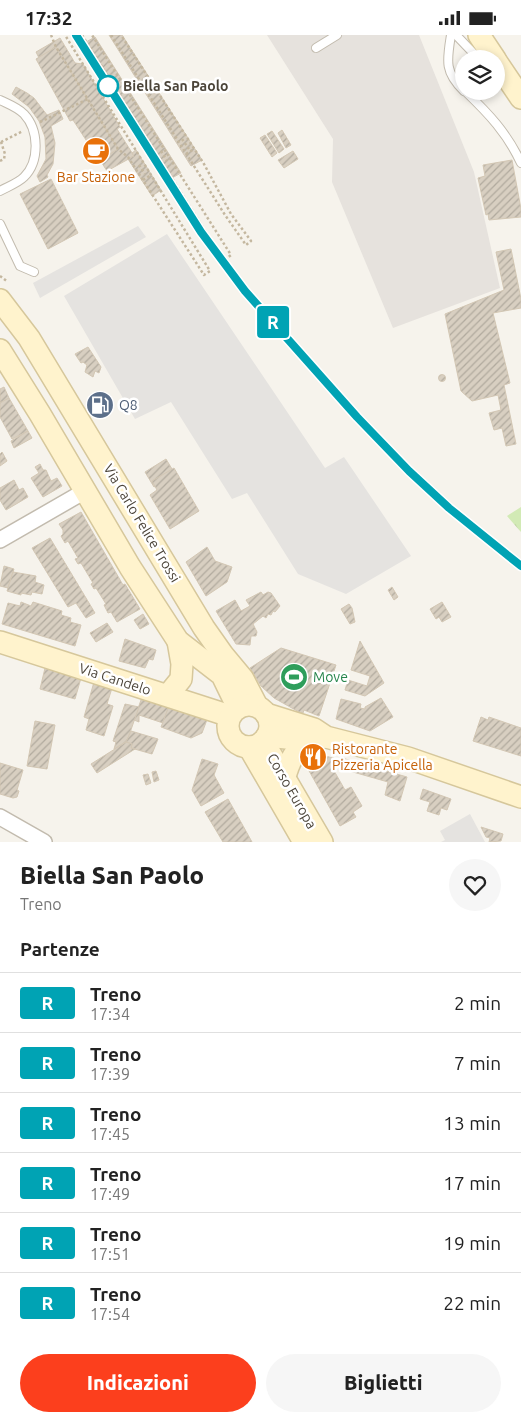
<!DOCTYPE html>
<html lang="it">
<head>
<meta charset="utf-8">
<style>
	:root { --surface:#fff; --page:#f6f6f6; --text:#222; --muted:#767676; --line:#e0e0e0; --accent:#fc3f1d }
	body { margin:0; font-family:Ubuntu,sans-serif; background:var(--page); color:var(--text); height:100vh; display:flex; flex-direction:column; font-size:19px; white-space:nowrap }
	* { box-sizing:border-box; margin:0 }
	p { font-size:16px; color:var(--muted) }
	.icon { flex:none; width:28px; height:28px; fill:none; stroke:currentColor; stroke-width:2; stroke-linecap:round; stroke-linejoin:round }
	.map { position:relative; height:807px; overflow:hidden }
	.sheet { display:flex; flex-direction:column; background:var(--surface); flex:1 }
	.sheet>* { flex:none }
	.badge { padding:0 10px; border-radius:4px; font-size:18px; line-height:32px }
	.tools { position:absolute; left:455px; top:15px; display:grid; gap:10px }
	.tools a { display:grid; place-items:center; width:50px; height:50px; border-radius:50%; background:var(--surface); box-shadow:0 2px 8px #0003; font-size:25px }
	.map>.badge { position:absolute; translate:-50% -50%; box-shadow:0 0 0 2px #fff }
	h2 { padding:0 20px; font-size:19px; line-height:45px }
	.round { display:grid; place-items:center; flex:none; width:52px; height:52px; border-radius:26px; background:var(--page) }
	.headline { display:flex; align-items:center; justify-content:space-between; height:85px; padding:0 20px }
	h1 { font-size:24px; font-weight:800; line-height:38px }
	.button { display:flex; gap:10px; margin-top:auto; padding:10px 20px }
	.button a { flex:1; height:58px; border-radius:30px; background:var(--accent); color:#fff; font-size:20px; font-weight:800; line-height:58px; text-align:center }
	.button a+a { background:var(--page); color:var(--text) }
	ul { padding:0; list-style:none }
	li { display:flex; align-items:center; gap:15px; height:60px; padding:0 20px; border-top:1px solid var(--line) }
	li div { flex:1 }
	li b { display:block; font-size:19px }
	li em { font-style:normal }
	li .badge { min-width:55px; font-weight:700; text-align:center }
	.status { display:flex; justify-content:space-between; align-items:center; height:35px; padding:0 25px; background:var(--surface); direction:ltr }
	.status svg { height:14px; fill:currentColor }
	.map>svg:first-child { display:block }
	.industrial { fill:#e6e2dd }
	.forest { fill:url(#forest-firs) }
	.parking { fill:#e5e3e0 }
	.building { fill:url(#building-hatch); stroke:#d3c7b4 }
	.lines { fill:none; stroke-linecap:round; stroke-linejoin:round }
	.lane-casing { stroke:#c2bbae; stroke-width:10 }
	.street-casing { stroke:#c2bbae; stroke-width:18 }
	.secondary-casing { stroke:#d6c79b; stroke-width:24 }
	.path { stroke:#c4b79f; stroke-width:2.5; stroke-dasharray:2.5 2.5; stroke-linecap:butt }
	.lane { stroke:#fff; stroke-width:8 }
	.street { stroke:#fff; stroke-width:15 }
	.secondary { stroke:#fff3cd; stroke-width:21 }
	.rail-casing { stroke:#9a9a9a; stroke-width:5.5 }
	.rail { stroke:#fff; stroke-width:4; stroke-dasharray:11; stroke-linecap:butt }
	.line-casing { stroke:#fff; stroke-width:11 }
	.line { stroke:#00a3b4; stroke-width:8 }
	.stop-dot { fill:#fff; stroke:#00a3b4; stroke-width:2.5 }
	.labels { text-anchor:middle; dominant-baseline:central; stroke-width:5; stroke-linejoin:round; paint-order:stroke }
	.stop-label { font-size:14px; font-weight:bold; fill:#4b4439; stroke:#fff; text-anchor:start }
	.food-label { font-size:14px; fill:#c56008; stroke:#fff }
	.service-label { font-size:14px; fill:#4e5e75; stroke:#fff; text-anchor:start }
	.street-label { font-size:14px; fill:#4b4439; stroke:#fff }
	.leisure-label { font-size:14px; fill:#27864d; stroke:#fff; text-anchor:start }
</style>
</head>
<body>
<div class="status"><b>17:32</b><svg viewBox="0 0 49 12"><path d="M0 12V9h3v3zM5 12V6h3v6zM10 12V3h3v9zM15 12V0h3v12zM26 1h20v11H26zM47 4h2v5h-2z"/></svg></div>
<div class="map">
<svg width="521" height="807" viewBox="0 0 521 807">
	<defs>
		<pattern id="forest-firs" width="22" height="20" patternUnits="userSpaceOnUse" patternTransform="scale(1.25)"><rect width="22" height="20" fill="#d2eab5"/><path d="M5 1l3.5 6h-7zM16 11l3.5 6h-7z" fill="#b6ca9c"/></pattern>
		<pattern id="building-hatch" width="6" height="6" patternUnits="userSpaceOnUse" patternTransform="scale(1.25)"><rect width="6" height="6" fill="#d8cfc1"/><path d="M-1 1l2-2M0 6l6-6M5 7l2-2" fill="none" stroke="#b1aa9e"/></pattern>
	</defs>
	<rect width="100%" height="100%" fill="#f6f3ec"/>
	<path class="industrial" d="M267,0H419L474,137L500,253L393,293L332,147L333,104Z"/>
	<path class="forest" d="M521,472V497L507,481Z"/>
	<g class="parking">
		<path d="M138,191L146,202L40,263L33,248Z"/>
		<path d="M167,199L325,433L344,422L411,521L346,559L298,539L247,458L232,464L171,367L135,384L64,261Z"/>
		<path d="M470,779L485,807H441L445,805L440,796Z"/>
	</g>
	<g class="building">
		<path d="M109,0H122L202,125L191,131Z"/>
		<path d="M95,2L181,138L170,144L86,7Z"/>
		<path d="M60,3L75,28L83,29L120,92L117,94L134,121L107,136L100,125L118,114L56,12L39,23L36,17Z"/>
		<path d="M56,12L118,114L100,125L101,128L73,85L70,86L36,24Z"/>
		<path d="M16,52L27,58L34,63L47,80L59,75L63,84L51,91L55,108L53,129L47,140L48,142L40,147L37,141L46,124L45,102L39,86L29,72L12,59Z"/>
		<path d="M282,95L291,110L286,113L278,98Z"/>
		<path d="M272,96L284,114L279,118L267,99Z"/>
		<path d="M265,100L277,118L272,122L260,103Z"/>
		<path d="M136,115L161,155L152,161L128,124L134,121L132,118Z"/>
		<path d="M293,116L298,124L284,133L278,125Z"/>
		<path d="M512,125L521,174V182L489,185L488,179L486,180L478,143L485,141L483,130Z"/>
		<path d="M51,144L78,198L48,214L20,159Z"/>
		<path d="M511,214L521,264V273L493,278L510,348L504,350L516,409L506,411L502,393L494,395L489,378L501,375L498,360L472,366L461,356L445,279L504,255L496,217Z"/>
		<path d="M88,312L101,332L99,338L95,336L93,342L85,337L87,330L83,327L81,328L75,319Z"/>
		<circle cx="442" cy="343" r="3.5"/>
		<path d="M4,352L9,363L0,368V354Z"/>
		<path d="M102,360L110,373L100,380L91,366Z"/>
		<path d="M9,363L28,396L12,404L0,382V368Z"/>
		<path d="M28,396L32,403L14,413L11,406Z"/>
		<path d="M2,417L7,426L0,431V419Z"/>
		<path d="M166,424L175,439L154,452L145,437Z"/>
		<path d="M40,429L43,435H46L51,446L57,443L62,451L43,462L31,443L39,438L35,432Z"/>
		<path d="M174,433L199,476L170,494L150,460L157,455L152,446Z"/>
		<path d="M14,445L19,455L23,453L28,462L6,475L0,465V453Z"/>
		<path d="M81,477L123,550L125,549L140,574L117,587L111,577L108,578L104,570L106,569L96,553L94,554L91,549L93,548L81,528L78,529L75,524L78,523L68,506L65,508L61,501L63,499V495L59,489Z"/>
		<path d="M50,503L95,578L86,583L76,568L68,572L32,513Z"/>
		<path d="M207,512L215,526L232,532L227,547L206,561L186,527Z"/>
		<path d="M4,531L14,534L8,553L0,551Z"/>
		<path d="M13,537L36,541L35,547L44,550L42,559L32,557L31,560L21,558V560L7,556Z"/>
		<path d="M392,552L398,562L394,565L388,555Z"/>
		<path d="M261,557L263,560L268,557L271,558L280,571L275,577L273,576L271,580L268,579L266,583L263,581L253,589L257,597L256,601H251L250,610L236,609L216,576L235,565L241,576L250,571L246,565Z"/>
		<path d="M21,567L31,571L33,567L62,576L61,580L71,583L70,587L81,590L75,611L2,589L8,568L20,571Z"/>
		<path d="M442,567L451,582L442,587L439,582L436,584L430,574Z"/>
		<path d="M349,569L352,573L355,587L350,589L341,574Z"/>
		<path d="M143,579L149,589L140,594L134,585Z"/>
		<path d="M107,588L113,597L96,607L90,598Z"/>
		<path d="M125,604L156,615L153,625L149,624L145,633L119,626Z"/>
		<path d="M360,606L384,648L365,661L345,655L348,645L367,651L370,641L351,635Z"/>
		<path d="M281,613L336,630L319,681L304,675L303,678L299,677L274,663L261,651L250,633Z"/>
		<path d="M45,633L81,643L75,664L40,654Z"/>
		<path d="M94,647L112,653L107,669L113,671L104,701L86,695L89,684L84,682Z"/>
		<path d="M142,662L169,671L163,688L139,680V687L134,685Z"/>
		<path d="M381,663L393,682L370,696L336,684L341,664L361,669L360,673L365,674V672Z"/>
		<path d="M125,669L139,672L127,706L114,714L116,707L113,706Z"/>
		<path d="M169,671L208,682L202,698L191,703L161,692Z"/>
		<path d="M481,682L488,685L489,682L521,693V721L473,706Z"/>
		<path d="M35,686L55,690L47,734L27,731Z"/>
		<path d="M131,696L158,704L152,719L131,713L132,709L126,707Z"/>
		<path d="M126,707L132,709L131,713L135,714L97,738L91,729Z"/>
		<path d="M319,719L336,724L333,734L345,755L351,752L362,771L353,777L356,782L340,791L308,734L310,725Z"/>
		<path d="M342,723L407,742L400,766L385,760L388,747L339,733Z"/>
		<path d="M202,724L218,729L214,740L224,758L201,771L192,755Z"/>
		<path d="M0,728L23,735L17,755L19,756L17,762L13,763L0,759Z"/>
		<path d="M156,736L159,745L154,747L152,737Z"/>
		<path d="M148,739L151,748L146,750L143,740Z"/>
		<path d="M423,754L451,764L447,775L441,773L439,780L427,776L430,767L420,764Z"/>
		<path d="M228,764L242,789L252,807H223L205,777Z"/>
		<path d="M481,792L503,799L501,806L489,807L490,803L486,802Z"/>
	</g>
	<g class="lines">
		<g class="lane-casing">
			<g id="lane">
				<path d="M451,0C447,25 444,37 464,56"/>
				<path d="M456,0L479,24"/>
				<path d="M316,13L337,0"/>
				<path d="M465,56C489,79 507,98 521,128"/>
				<path d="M0,65C8,69 17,72 24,79C39,95 40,126 24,142C18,148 7,152 0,156"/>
				<path d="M0,189L20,231L34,237"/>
			</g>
		</g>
		<g class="street-casing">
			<g id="street">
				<path d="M0,505L85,456"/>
				<path d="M0,782L44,807"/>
			</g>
		</g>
		<g class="secondary-casing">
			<g id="secondary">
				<path d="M479,0L495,24"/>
				<path d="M496,26L521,63"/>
				<path d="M0,265L29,303L204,593L223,620L243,644L257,671"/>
				<path d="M0,315L40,379L130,532L178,606L222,640L238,673"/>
				<path d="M0,607L230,681"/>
				<path d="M168,660L181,644L182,629L178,606"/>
				<circle cx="249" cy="691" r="21"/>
				<path d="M266,679L314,694L326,702L408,723L521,762"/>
				<path d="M267,701L305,705L325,702"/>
				<path d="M263,706L322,807"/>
				<path d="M249,712L304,807"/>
				<path d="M285,742C289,726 295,716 307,705"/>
			</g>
		</g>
		<g class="path">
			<path d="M51,0L56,12L118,114L128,122L204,240L210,236L65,0"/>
			<path d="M82,0L209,202L226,224L231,220L92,0"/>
			<path d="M111,0L225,180L246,210L251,206L231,179L204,129L121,0"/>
			<path d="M40,87L88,64"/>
			<path d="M182,104L189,114"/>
			<path d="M1,107L23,96"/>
			<path d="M161,116L167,126"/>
			<path d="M186,119L194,114"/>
			<path d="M0,126L4,124L5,119L1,107"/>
			<path d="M139,130L145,139"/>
			<path d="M169,130V131"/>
			<path d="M143,145L151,140"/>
			<path d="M0,241L8,247"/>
		</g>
		<use href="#lane" class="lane"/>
		<use href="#street" class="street"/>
		<use href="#secondary" class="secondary"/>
		<g class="rail-casing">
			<path id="rail" d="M76,0L191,182C224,232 263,276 303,321C337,360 371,399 408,435C443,470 482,500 521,531"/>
		</g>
		<use href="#rail" class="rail"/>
	</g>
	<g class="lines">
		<g class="line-casing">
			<path id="line" d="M76,0L201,197L245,256L357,382L409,436L449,473L521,531"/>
		</g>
		<use href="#line" class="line"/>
	</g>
	<defs>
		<g id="cafe-disc" transform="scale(1.4375)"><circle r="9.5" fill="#e8710a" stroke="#fff"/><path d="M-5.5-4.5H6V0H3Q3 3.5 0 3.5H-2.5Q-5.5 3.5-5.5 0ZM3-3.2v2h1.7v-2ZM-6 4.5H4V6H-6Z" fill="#fff"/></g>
		<g id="fuel-disc" transform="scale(1.4375)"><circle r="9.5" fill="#5c6f8a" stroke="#fff"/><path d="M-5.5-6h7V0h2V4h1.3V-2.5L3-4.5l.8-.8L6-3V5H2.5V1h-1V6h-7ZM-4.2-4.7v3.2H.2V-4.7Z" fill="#fff"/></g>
		<g id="stadium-disc" transform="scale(1.4375)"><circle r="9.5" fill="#2e9e5b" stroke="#fff"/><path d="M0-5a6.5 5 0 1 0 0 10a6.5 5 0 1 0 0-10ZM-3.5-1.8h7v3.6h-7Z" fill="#fff"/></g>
		<g id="restaurant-disc" transform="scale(1.4375)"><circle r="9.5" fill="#e8710a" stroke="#fff"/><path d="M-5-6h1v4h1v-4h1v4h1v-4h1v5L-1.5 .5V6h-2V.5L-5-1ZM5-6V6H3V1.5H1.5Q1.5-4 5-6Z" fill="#fff"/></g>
	</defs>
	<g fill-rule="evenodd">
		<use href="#cafe-disc" x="96" y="116"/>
		<use href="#fuel-disc" x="100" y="370"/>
		<use href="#stadium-disc" x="294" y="642"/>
		<use href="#restaurant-disc" x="313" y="722"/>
	</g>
	<circle class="stop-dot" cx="108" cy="51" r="10"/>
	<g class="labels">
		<g class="stop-label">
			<text x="123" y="51">Biella San Paolo</text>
		</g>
		<g class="food-label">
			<text x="96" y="142">Bar Stazione</text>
			<text x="332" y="714" text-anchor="start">Ristorante<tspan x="332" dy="16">Pizzeria Apicella</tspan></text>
		</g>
		<g class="service-label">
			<text x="119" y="370">Q8</text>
		</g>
		<g class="street-label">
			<text transform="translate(142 488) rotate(59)">Via Carlo Felice Trossi</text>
			<text transform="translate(115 644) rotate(18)">Via Candelo</text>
			<text transform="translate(292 756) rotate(60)">Corso Europa</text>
		</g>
		<g class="leisure-label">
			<text x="313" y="642">Move</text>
		</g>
	</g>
</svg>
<div class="tools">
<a><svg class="icon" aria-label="layers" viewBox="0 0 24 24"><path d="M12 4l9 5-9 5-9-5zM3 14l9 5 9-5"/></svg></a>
</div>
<b class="badge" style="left:273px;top:287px;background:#00a3b4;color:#fff">R</b>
</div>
<section class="sheet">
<div class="headline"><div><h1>Biella San Paolo</h1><p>Treno</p></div><a class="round"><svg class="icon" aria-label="heart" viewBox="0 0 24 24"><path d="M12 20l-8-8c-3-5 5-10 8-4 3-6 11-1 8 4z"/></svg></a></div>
<h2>Partenze</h2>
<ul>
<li><span class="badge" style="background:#00a3b4;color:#fff">R</span><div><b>Treno</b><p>17:34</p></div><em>2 min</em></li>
<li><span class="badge" style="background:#00a3b4;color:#fff">R</span><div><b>Treno</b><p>17:39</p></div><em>7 min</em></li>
<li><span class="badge" style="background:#00a3b4;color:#fff">R</span><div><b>Treno</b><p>17:45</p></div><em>13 min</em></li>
<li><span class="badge" style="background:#00a3b4;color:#fff">R</span><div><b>Treno</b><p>17:49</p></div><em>17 min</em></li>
<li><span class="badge" style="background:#00a3b4;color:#fff">R</span><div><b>Treno</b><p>17:51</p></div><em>19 min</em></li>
<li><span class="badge" style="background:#00a3b4;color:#fff">R</span><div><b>Treno</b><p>17:54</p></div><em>22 min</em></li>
</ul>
<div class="button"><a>Indicazioni</a><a>Biglietti</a></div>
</section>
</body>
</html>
